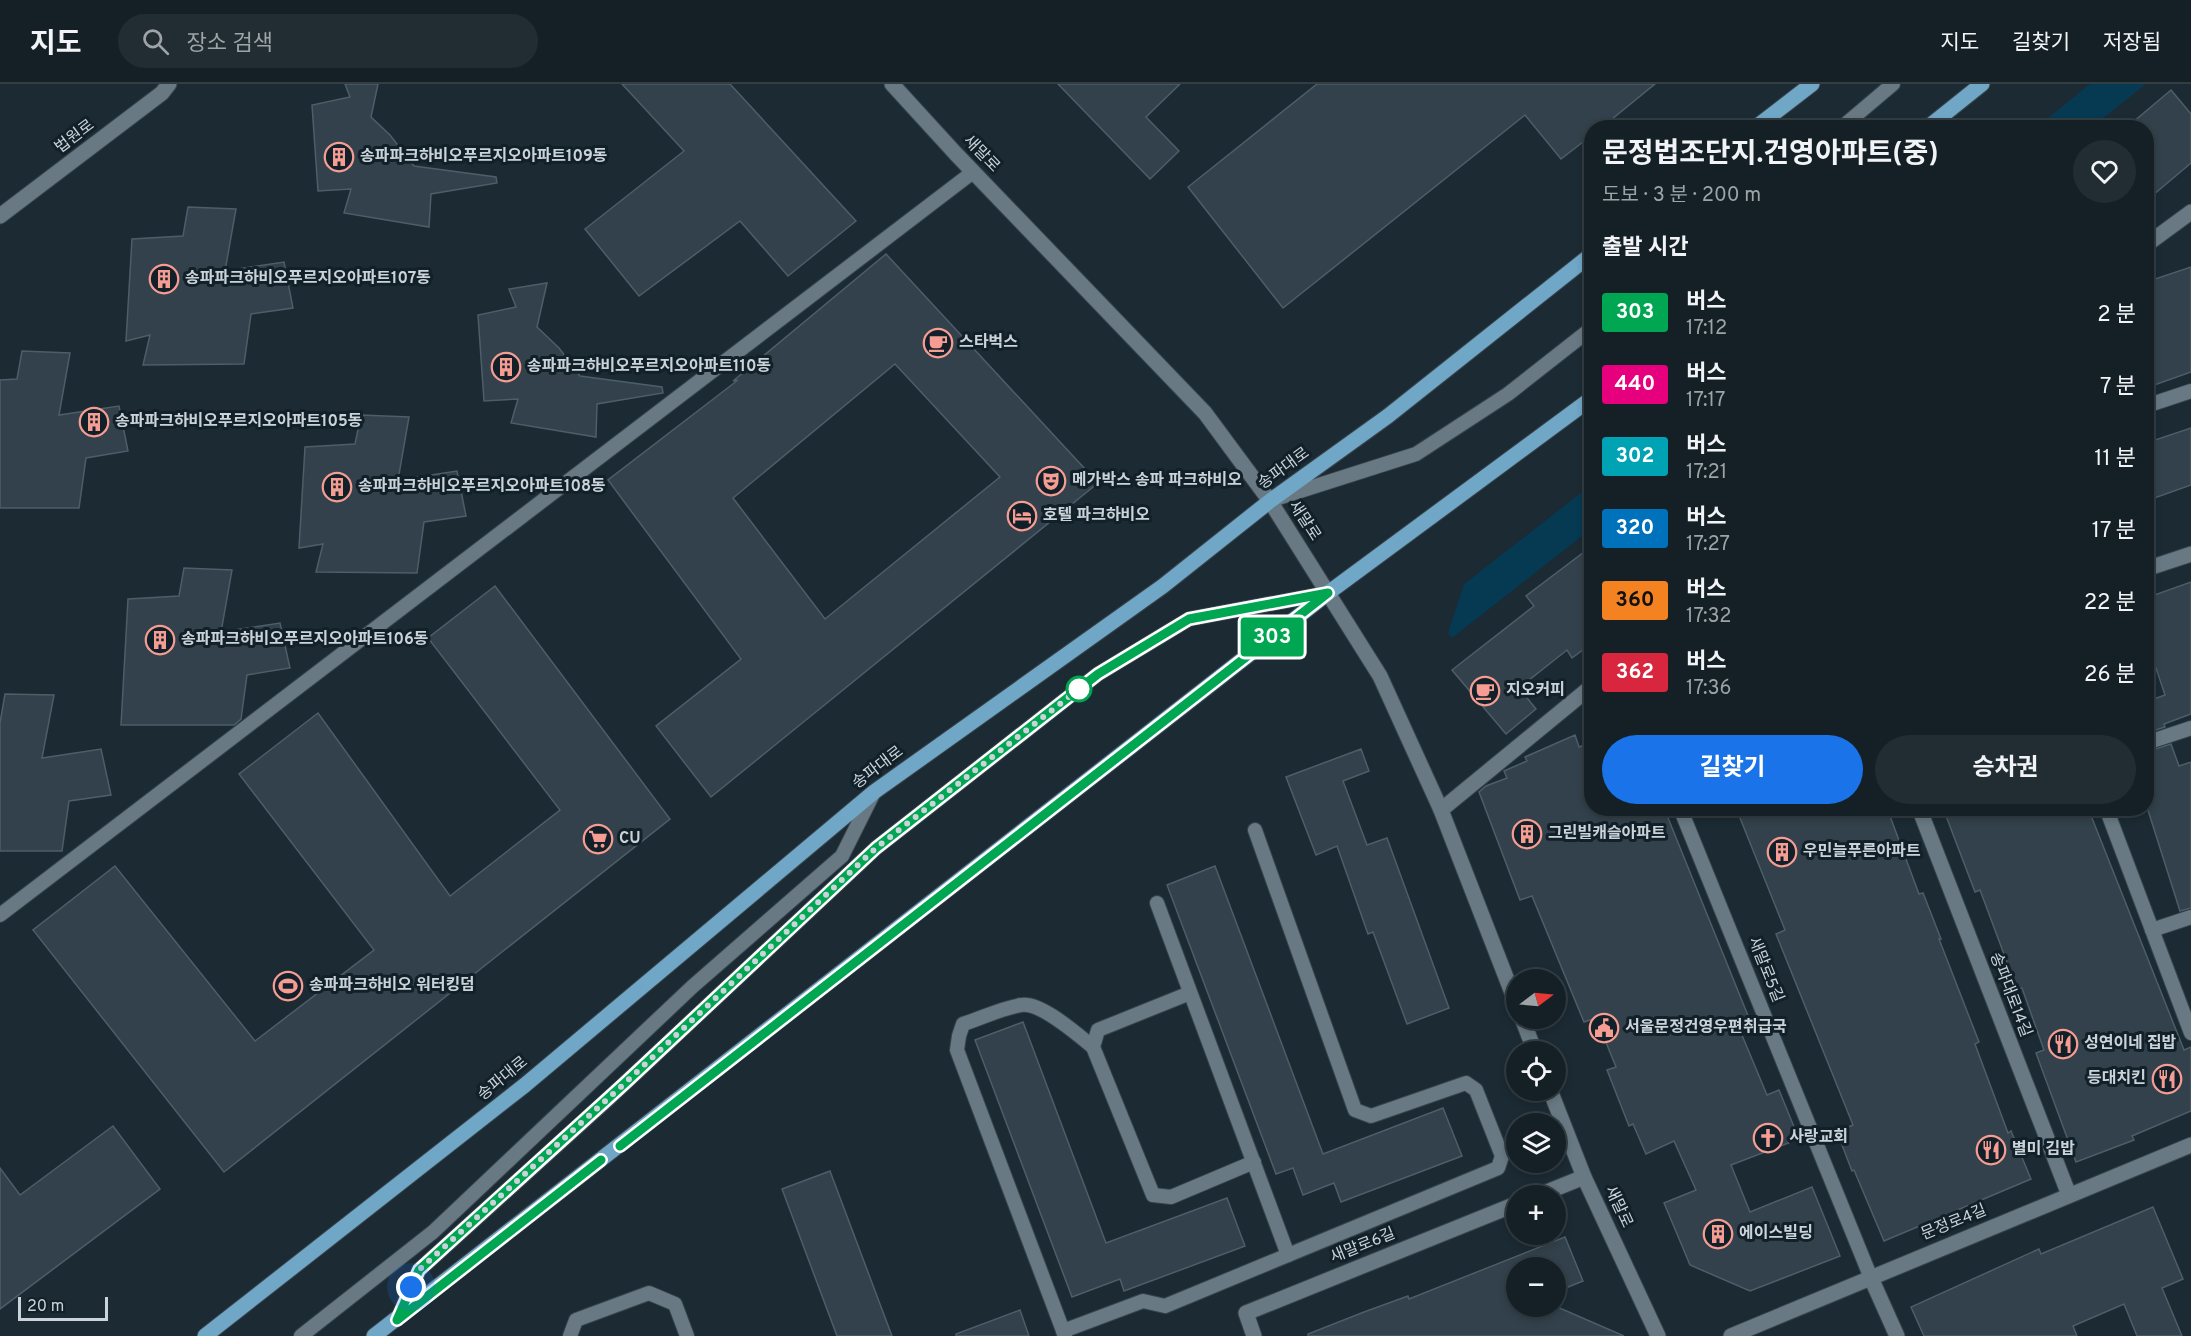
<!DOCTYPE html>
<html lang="ko">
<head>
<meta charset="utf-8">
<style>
	:root { --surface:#142026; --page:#212d32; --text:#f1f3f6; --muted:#9da3a7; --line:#333e43; --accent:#1a73e8 }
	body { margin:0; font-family:Overpass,"Noto Sans KR",sans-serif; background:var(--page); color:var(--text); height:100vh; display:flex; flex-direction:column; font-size:22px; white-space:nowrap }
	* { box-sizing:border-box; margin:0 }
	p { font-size:20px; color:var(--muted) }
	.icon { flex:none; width:33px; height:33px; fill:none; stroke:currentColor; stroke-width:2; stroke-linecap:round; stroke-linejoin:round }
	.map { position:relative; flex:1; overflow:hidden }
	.details { position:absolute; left:1584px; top:36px; width:570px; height:696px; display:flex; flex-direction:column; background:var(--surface); border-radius:24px; box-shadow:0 3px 9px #0003,0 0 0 2px var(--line) }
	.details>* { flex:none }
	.badge { padding:0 12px; border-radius:4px; font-size:21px; line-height:39px }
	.needle { width:39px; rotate:74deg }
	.fabs { position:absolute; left:1506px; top:885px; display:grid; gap:12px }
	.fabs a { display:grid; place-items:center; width:60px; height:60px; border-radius:50%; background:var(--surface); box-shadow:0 3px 9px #0003,0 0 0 2px var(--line); font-size:30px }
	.scale { position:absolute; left:18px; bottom:15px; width:90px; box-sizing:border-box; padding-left:6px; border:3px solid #cad3d9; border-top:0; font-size:16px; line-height:21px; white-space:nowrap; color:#cad3d9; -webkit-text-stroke:4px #122029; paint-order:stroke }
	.you { position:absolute; width:30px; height:30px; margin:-15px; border:4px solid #fff; border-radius:50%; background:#1a73e8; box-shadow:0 0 0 9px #1a73e833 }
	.map>.badge { position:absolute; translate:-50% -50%; box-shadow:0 0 0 3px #fff }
	h2 { padding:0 18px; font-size:22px; line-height:54px }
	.round { display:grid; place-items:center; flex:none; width:63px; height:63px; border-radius:32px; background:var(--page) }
	.summary { display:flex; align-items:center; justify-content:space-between; height:102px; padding:0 18px }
	h1 { font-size:28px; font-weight:700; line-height:45px }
	.action { display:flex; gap:12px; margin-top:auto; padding:12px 18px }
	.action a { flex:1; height:69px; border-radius:36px; background:var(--accent); color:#fff; font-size:24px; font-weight:700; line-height:69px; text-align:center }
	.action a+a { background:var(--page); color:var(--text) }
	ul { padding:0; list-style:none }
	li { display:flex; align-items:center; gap:18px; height:72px; padding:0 18px }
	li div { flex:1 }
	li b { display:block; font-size:22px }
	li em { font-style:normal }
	li .badge { min-width:66px; font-weight:700; text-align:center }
	header { display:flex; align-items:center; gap:36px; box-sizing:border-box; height:84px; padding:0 30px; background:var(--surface); border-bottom:2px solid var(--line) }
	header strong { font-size:28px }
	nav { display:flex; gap:33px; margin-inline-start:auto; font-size:21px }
	.search { width:420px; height:54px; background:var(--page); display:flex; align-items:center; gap:15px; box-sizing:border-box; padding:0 21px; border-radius:33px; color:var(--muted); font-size:22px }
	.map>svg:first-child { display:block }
	.green { fill:#063952 }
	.building { fill:#32414b; stroke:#4e5e68; stroke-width:1.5; fill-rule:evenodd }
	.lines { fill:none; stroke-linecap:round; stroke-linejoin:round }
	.service-casing { stroke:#38444c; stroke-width:16 }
	.minor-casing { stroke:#38444c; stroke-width:17 }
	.tertiary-casing { stroke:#38444c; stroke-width:17 }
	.secondary-casing { stroke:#38444c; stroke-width:17 }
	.primary-casing { stroke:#38444c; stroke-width:17 }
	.service { stroke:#687983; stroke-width:14 }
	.minor { stroke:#687983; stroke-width:15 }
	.tertiary { stroke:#687983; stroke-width:15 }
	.secondary { stroke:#687983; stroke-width:15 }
	.primary { stroke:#70a6c6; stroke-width:15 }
	.line-casing { stroke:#fff; stroke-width:14 }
	.line { stroke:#00a651; stroke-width:9 }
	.walk { stroke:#cad3d9; stroke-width:6; stroke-dasharray:0 10.8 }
	.stop-dot { fill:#fff; stroke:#00a651; stroke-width:3 }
	.labels { text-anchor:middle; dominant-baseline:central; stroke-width:6; stroke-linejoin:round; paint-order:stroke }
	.street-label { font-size:16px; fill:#cad3d9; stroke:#122029 }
	.poi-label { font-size:16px; font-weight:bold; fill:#cad3d9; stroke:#122029; text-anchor:start }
</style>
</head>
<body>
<header>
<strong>지도</strong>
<div class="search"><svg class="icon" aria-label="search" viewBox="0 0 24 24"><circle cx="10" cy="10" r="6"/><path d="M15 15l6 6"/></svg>장소 검색</div>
<nav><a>지도</a><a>길찾기</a><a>저장됨</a></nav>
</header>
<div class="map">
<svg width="2191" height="1252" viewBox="0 0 2191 1252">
	<rect width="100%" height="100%" fill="#1b2a33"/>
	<g class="green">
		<path d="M2090,0H2146L2092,43H2037Z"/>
		<path d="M1591,401V445L1452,554L1448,549L1464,500Z"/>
	</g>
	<g class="building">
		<path d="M345,0H378L371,33L390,51L414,82L496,93L497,99L431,110L429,143L344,129L351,105L318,107L312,21L350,13Z"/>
		<path d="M622,0H730L856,137L788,192L740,137L639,212L585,145L684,67Z"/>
		<path d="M1058,0H1180L1146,33L1179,67L1150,95Z"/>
		<path d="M1317,0H1655L1601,44H1592V51L1561,75L1525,31L1283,224L1188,103Z"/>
		<path d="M2171,6L2191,30V79L2146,117V44H2126Z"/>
		<path d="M188,123L236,125L225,187L284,178L293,224L251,230L244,280L143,281L150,251L126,257L132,155L183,152Z"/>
		<path d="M886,170L1098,399L711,713L656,642L741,575L608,396L738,296L733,297ZM895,280L1000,393L825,535L733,414Z"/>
		<path d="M2191,183V288L2146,304V198Z"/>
		<path d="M547,199L537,243L559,264L580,292L662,303L663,309L597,320L596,353L511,339L518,315L484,317L478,231L516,223L509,205Z"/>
		<path d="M22,267L70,269L59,331L119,322L128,367L86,374L79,424H0V296L17,295Z"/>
		<path d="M361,331L409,333L398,396L457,387L466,432L424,438L417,489L316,488L323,460L299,464L305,363L355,360Z"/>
		<path d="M2191,344V401L2146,417V359Z"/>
		<path d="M1592,462V559L1572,574L1567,566L1519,604L1536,625L1506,650L1452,586L1534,522L1526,512Z"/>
		<path d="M184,484L232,486L221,548L280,539L290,584L247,591L241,635L234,641H121L128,515L179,512Z"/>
		<path d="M2191,498V630L2164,640L2165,643L2146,649V602L2149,601L2154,615L2165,611L2146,554V514Z"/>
		<path d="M495,502L670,735L224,1088L33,846L115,782L255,957L374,866L239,690L318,629L450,812L560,726L428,554Z"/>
		<path d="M5,610L54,611L42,674L101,665L111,711L69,717L62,767H0V639Z"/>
		<path d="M1575,651L1579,663L1592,658V724H1664L1751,939L1739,944L1767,1011L1779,1006L1799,1055L1731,1081L1750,1128L1812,1103L1840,1172L1750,1207L1690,1181L1664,1119L1696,1106L1674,1057L1646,1070L1633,1040L1629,1042L1607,986L1616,983L1596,934L1584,938L1532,812L1520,816L1479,708L1486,702L1507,694L1504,687L1527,677L1525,673Z"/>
		<path d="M2171,660L2179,682L2191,678V824L2180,827L2146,720V668Z"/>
		<path d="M1361,665L1369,687L1343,697L1367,761L1387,754L1449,924L1407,940L1373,848L1368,850L1337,762L1316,771L1286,693Z"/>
		<path d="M1736,724H1887L1919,810L1923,809L1941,855H1939L1979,958L1975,960L2008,1049L2011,1047L2031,1095L1884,1157L1854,1086L1852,1087L1837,1048L1853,1041L1776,850L1785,846Z"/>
		<path d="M1943,724H2088L2184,966L2191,963V1027L2132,1052L2134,1056L2076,1078L2036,969L2044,966L2022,904L2017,905L1980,806L1975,808Z"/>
		<path d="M1215,782L1323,1070L1443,1024L1462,1072L1341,1118L1334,1099L1303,1111L1293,1084L1276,1090L1167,801Z"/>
		<path d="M1023,938L1106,1159L1227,1114L1245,1162L1124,1207L1120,1195L1072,1213L975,956Z"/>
		<path d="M113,1042L160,1105L0,1225V1084L20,1111Z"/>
		<path d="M830,1087L892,1252H837L782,1105Z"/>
		<path d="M2153,1123L2183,1195L2162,1204L2182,1252H2137L2124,1220L2073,1242L2077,1252H1924L1911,1223L2039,1165L2041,1170Z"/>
		<path d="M1565,1153L1583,1197L1556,1208V1184H1516V1222H1555L1624,1252H1308V1250L1364,1228L1408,1212L1409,1215Z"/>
		<path d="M1020,1226L1029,1252H956V1250Z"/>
	</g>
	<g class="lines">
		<g class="service-casing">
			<g id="service">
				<path d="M1841,44L1893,0"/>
				<path d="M2146,322L2191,307"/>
				<path d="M1275,415L1416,370L1508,310L1592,244"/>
				<path d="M2146,659L2191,644"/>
				<path d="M1680,724L1871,1194"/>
				<path d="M2106,724L2191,949"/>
				<path d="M1157,819L1288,1171"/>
				<path d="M0,831L973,88"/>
				<path d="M2152,846L2191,833"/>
				<path d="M1190,909L1098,946L1093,963L1153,1111L1171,1113L1254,1078"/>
				<path d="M398,1234L419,1186L609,1014L876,764L1098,590L1189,535L1328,509"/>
				<path d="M1063,1247L1143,1217L1165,1222L1498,1084L1502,1072L1476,1006L1466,999L1371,1032L1355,1026L1255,746"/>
				<path d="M301,1252L433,1148L692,903L842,772L873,710"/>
				<path d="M570,1252L576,1236L649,1209L675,1220L687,1252"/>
				<path d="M1065,1252L957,966L959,952L963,940C982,934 1002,924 1021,921C1040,917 1078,951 1093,963"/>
			</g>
		</g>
		<g class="minor-casing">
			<g id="minor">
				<path d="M2146,161L2191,128"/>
				<path d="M2146,485L2191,470"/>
				<path d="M1919,724L2069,1111"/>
				<path d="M1441,726L1592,602"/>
				<path d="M1537,1112L1584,1093"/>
				<path d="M1871,1194L1897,1252"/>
				<path d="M1254,1252L1246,1229L1516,1120"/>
			</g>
		</g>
		<g class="tertiary-casing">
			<g id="tertiary">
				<path d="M0,132L162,9L169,0"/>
				<path d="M1270,417L1380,592L1441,726L1516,919"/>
				<path d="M1522,934L1535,968"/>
				<path d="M1550,1006L1584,1093L1658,1252"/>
				<path d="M1731,1252L2191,1061"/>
			</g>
		</g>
		<g class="secondary-casing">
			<path id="secondary" d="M892,0L956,70L1205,329L1270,417"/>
		</g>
		<g class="primary-casing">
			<g id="primary">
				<path d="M1755,44L1812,0"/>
				<path d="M1927,44L1982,0"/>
				<path d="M205,1252L525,1001L874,708L1163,502L1270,417L1388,332L1592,170"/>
				<path d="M374,1252L1328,509L1592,314"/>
			</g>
		</g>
		<use href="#service" class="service"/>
		<use href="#minor" class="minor"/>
		<use href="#tertiary" class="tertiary"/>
		<use href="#secondary" class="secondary"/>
		<use href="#primary" class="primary"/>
	</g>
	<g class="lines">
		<g class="line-casing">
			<path id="line" d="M601,1076L397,1236L419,1186L625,999L876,764L1098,590L1189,535L1328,509L620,1062"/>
		</g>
		<use href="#line" class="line"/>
		<path class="walk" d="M411,1203L419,1186L625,999L876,764L1079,605"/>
	</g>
	<defs>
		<g id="building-ring" transform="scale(1.5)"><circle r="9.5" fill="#122029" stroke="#f59c93" stroke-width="1.5"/><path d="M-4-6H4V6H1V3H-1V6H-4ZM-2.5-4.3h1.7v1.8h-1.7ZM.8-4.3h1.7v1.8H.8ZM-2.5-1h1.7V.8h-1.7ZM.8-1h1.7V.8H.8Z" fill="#f59c93"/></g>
		<g id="cafe-ring" transform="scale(1.5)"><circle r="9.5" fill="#122029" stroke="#f59c93" stroke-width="1.5"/><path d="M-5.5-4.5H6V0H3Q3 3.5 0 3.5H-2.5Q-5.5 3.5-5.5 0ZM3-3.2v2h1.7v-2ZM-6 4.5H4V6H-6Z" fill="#f59c93"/></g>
		<g id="theatre-ring" transform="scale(1.5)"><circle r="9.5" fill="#122029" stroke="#f59c93" stroke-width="1.5"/><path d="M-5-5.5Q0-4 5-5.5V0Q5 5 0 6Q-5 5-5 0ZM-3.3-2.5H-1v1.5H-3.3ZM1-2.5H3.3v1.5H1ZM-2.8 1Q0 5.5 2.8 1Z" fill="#f59c93"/></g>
		<g id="hotel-ring" transform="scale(1.5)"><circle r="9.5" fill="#122029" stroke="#f59c93" stroke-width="1.5"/><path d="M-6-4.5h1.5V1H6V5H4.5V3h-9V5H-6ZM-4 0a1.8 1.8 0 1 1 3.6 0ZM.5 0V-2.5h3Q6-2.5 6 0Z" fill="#f59c93"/></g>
		<g id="supermarket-ring" transform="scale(1.5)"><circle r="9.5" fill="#122029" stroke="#f59c93" stroke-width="1.5"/><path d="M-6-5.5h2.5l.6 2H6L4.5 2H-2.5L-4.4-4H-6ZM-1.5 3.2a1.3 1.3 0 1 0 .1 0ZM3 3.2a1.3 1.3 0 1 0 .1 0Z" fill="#f59c93"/></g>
		<g id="stadium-ring" transform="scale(1.5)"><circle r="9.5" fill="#122029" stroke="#f59c93" stroke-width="1.5"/><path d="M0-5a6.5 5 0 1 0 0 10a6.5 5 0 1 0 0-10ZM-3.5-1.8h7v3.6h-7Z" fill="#f59c93"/></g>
		<g id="civic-ring" transform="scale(1.5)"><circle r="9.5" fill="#122029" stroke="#f59c93" stroke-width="1.5"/><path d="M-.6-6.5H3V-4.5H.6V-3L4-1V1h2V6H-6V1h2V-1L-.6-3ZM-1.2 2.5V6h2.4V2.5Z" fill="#f59c93"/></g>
		<g id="restaurant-ring" transform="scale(1.5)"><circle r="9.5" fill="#122029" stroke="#f59c93" stroke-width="1.5"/><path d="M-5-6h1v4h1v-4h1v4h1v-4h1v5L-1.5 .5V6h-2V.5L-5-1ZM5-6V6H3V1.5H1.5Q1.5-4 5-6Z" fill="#f59c93"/></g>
		<g id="church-ring" transform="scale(1.5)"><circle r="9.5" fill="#122029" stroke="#f59c93" stroke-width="1.5"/><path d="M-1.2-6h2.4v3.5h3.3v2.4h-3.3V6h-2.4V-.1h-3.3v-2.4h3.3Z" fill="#f59c93"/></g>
	</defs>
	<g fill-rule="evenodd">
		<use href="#building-ring" x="339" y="73"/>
		<use href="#building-ring" x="164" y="195"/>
		<use href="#cafe-ring" x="938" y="259"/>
		<use href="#building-ring" x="506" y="283"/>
		<use href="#building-ring" x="94" y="338"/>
		<use href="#theatre-ring" x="1051" y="397"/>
		<use href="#building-ring" x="337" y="403"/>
		<use href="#hotel-ring" x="1022" y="432"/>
		<use href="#building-ring" x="160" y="556"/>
		<use href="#cafe-ring" x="1485" y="607"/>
		<use href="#building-ring" x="1527" y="750"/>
		<use href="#supermarket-ring" x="598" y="755"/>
		<use href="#building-ring" x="1782" y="768"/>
		<use href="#stadium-ring" x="288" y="902"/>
		<use href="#civic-ring" x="1604" y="944"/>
		<use href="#restaurant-ring" x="2063" y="960"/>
		<use href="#restaurant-ring" x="2167" y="995"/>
		<use href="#church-ring" x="1768" y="1054"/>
		<use href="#restaurant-ring" x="1991" y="1066"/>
		<use href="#building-ring" x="1718" y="1150"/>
	</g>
	<circle class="stop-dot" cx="1079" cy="605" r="12"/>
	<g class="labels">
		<g class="street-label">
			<text transform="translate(75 53) rotate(-37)">법원로</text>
			<text transform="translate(981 70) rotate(46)">새말로</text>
			<text transform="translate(1284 385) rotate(-36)">송파대로</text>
			<text transform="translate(1304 437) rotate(57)">새말로</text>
			<text transform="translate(878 684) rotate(-37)">송파대로</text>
			<text transform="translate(1765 886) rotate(68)">새말로5길</text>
			<text transform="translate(2010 911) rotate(69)">송파대로14길</text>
			<text transform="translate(503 995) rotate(-39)">송파대로</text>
			<text transform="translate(1618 1123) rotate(65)">새말로</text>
			<text transform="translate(1954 1139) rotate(-22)">문정로4길</text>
			<text transform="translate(1363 1162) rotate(-22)">새말로6길</text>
		</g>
		<g class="poi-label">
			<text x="360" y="73">송파파크하비오푸르지오아파트109동</text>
			<text x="185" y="195">송파파크하비오푸르지오아파트107동</text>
			<text x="959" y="259">스타벅스</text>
			<text x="527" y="283">송파파크하비오푸르지오아파트110동</text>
			<text x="115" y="338">송파파크하비오푸르지오아파트105동</text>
			<text x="1072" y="397">메가박스 송파 파크하비오</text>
			<text x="358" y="403">송파파크하비오푸르지오아파트108동</text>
			<text x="1043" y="432">호텔 파크하비오</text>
			<text x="181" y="556">송파파크하비오푸르지오아파트106동</text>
			<text x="1506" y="607">지오커피</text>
			<text x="1548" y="750">그린빌캐슬아파트</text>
			<text x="619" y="755">CU</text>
			<text x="1803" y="768">우민늘푸른아파트</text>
			<text x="309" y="902">송파파크하비오 워터킹덤</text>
			<text x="1625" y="944">서울문정건영우편취급국</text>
			<text x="2084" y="960">성연이네 집밥</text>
			<text x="2146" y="995" text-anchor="end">등대치킨</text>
			<text x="1789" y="1054">사랑교회</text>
			<text x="2012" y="1066">별미 김밥</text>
			<text x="1739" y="1150">에이스빌딩</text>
		</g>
	</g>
</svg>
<div class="fabs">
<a><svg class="needle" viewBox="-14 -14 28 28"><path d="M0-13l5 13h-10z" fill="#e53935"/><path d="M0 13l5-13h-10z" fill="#9da3a7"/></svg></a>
<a><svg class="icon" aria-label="locate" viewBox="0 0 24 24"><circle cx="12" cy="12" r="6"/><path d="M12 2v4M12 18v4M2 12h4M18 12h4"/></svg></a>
<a><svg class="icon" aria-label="layers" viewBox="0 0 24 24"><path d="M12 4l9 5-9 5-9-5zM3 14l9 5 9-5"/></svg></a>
<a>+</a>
<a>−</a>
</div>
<div class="scale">20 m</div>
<div class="you" style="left:411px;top:1203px"></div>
<b class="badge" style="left:1272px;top:553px;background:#00a651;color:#fff">303</b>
<section class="details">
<div class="summary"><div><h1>문정법조단지.건영아파트(중)</h1><p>도보 · 3 분 · 200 m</p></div><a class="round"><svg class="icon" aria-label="heart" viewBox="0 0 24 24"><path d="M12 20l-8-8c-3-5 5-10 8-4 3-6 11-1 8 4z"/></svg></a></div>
<h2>출발 시간</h2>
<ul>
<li><span class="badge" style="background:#00a651;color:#fff">303</span><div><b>버스</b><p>17:12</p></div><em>2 분</em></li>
<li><span class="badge" style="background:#e6007e;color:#fff">440</span><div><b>버스</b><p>17:17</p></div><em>7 분</em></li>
<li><span class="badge" style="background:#00a3b4;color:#fff">302</span><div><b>버스</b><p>17:21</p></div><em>11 분</em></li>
<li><span class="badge" style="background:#0072bc;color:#fff">320</span><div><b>버스</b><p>17:27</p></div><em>17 분</em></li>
<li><span class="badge" style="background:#f58220;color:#111">360</span><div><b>버스</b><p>17:32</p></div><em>22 분</em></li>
<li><span class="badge" style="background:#d7263d;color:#fff">362</span><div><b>버스</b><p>17:36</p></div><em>26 분</em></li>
</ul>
<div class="action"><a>길찾기</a><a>승차권</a></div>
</section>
</div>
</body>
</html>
